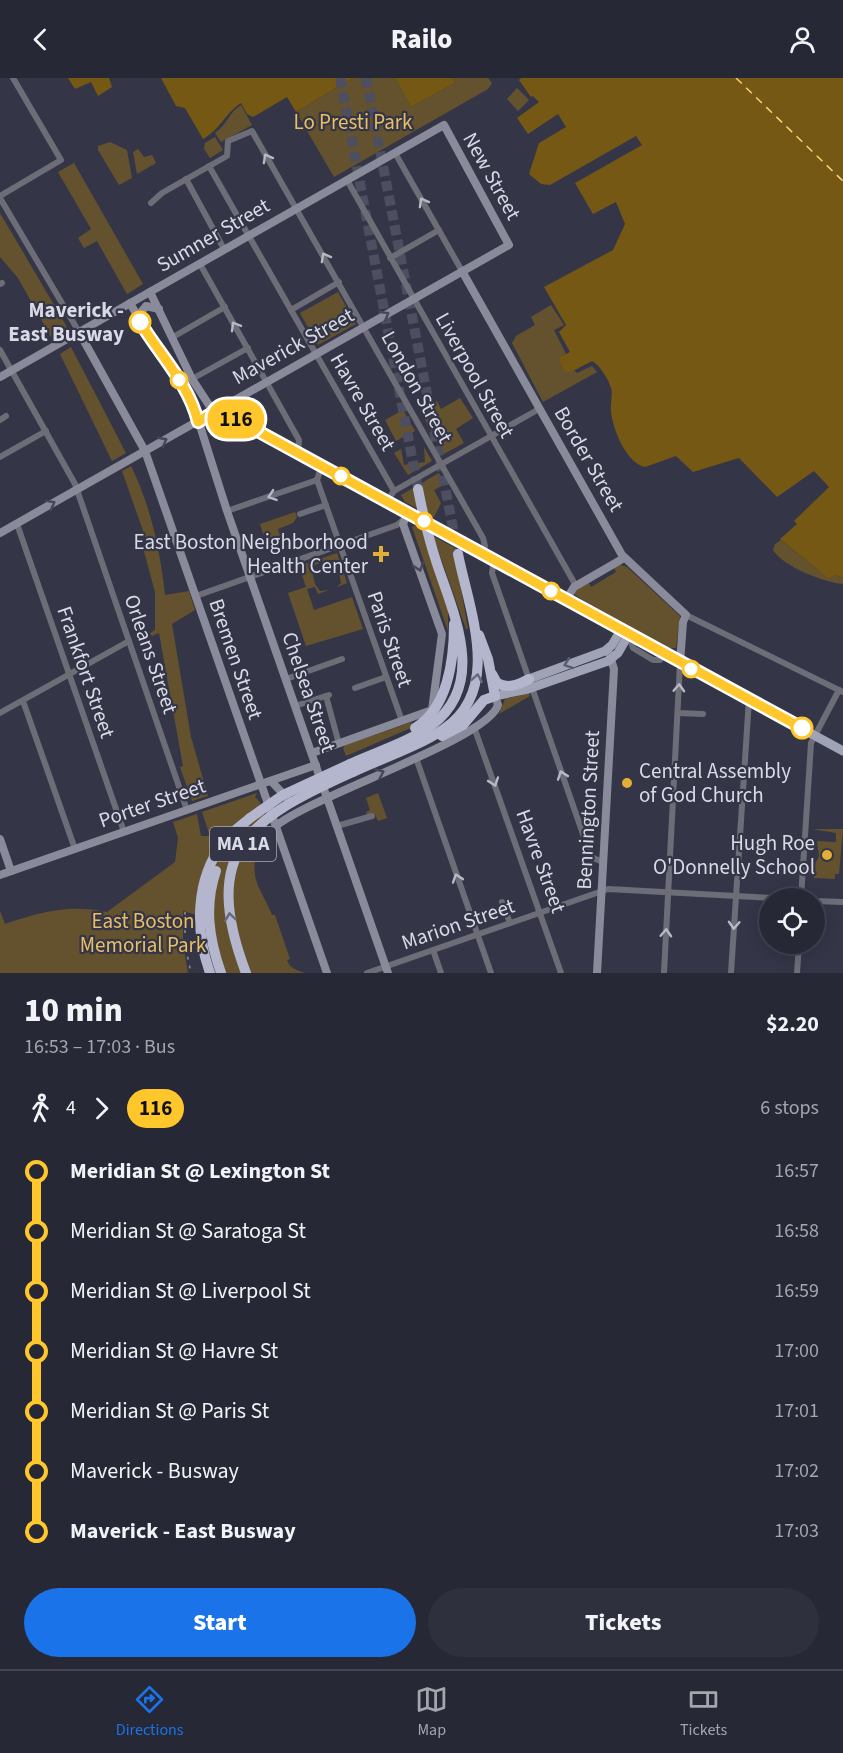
<!DOCTYPE html>
<html lang="en">
<head>
<meta charset="utf-8">
<style>
	:root { --surface:#272836; --page:#2f303e; --text:#f1f3f6; --muted:#a4a6ad; --line:#434451; --accent:#1a73e8 }
	body { margin:0; font-family:"Source Sans 3",sans-serif; background:var(--page); color:var(--text); height:100vh; display:flex; flex-direction:column; font-size:22px; white-space:nowrap }
	* { box-sizing:border-box; margin:0 }
	p { font-size:20px; color:var(--muted) }
	.icon { flex:none; width:33px; height:33px; fill:none; stroke:currentColor; stroke-width:2; stroke-linecap:round; stroke-linejoin:round }
	.map { position:relative; height:895px; overflow:hidden }
	.sheet { display:flex; flex-direction:column; background:var(--surface); flex:1 }
	.sheet>* { flex:none }
	.badge { padding:0 12px; border-radius:20px; font-size:21px; line-height:39px }
	.buttons { position:absolute; left:759px; top:810px; display:grid; gap:12px }
	.buttons a { display:grid; place-items:center; width:66px; height:66px; border-radius:50%; background:var(--surface); box-shadow:0 3px 15px #0003,0 0 0 2px var(--line); font-size:30px }
	.map>.badge { position:absolute; translate:-50% -50%; box-shadow:0 0 0 3px #fff }
	.legs { display:flex; align-items:center; gap:9px; height:66px; padding:0 24px; font-size:20px }
	.legs p { margin-inline-start:auto }
	.head { display:flex; align-items:center; justify-content:space-between; height:102px; padding:0 24px }
	h1 { font-size:33px; font-weight:800; line-height:45px }
	.button { display:flex; gap:12px; margin-top:auto; padding:12px 24px }
	.button a { flex:1; height:69px; border-radius:36px; background:var(--accent); color:#fff; font-size:24px; font-weight:800; line-height:69px; text-align:center }
	.button a+a { background:var(--page); color:var(--text) }
	ul { padding:0 24px; list-style:none }
	li { display:flex; align-items:center; gap:21px; height:60px; font-size:22px }
	li i { display:grid; place-items:center; width:9px; height:100%; margin:0 8px; background:currentColor }
	li i::after { content:''; width:15px; height:15px; margin:-8px; border:4px solid; border-radius:50%; background:var(--surface) }
	li p { margin-inline-start:auto }
	li:first-child i { background:linear-gradient(#0000 50%,currentColor 0) }
	li:last-child i { background:linear-gradient(currentColor 50%,#0000 0) }
	header { display:flex; justify-content:space-between; align-items:center; height:78px; padding:0 24px; background:var(--surface); font-size:27px; font-weight:800 }
	.dock { display:flex; justify-content:space-around; align-items:center; height:84px; border-top:2px solid var(--line); background:var(--surface); font-size:16px; color:var(--muted) }
	.dock a { display:grid; justify-items:center; gap:3px }
	.dock .current { color:var(--accent) }
	.map>svg:first-child { display:block }
	.green { fill:#64522f }
	.water { fill:#755813 }
	.lines { fill:none; stroke-linecap:round; stroke-linejoin:round }
	.ferry { stroke:#fdd076; stroke-width:1.5; stroke-dasharray:8 6; stroke-linecap:butt }
	.highway-tunnel { stroke:#4d4f60; stroke-width:10; stroke-dasharray:10 5; stroke-linecap:butt }
	.street { stroke:#6d6d77; stroke-width:6 }
	.secondary { stroke:#8a8b9a; stroke-width:8 }
	.primary { stroke:#a0a2b5; stroke-width:9 }
	.highway { stroke:#b4b6cd; stroke-width:10 }
	.rail { stroke:#8d8f9d; stroke-width:1.5; stroke-dasharray:3 6; stroke-linecap:butt }
	.secondary-bridge { stroke:#8a8b9a; stroke-width:8 }
	.highway-bridge { stroke:#b4b6cd; stroke-width:10 }
	.oneway { stroke:#b9b9c5 }
	.oneway2 { stroke:#454758 }
	.oneway3 { stroke:#5a5c6e }
	.oneway4 { stroke:#67697d }
	.line-1-casing { stroke:#fff; stroke-width:14 }
	.line-1 { stroke:#ffc72c; stroke-width:9 }
	.stop-1-dot { fill:#fff; stroke:#ffc72c; stroke-width:3 }
	.poi-dot { fill:#e3ae35; stroke:#343648; stroke-width:2 }
	.labels { text-anchor:middle; dominant-baseline:central; stroke-width:4.5; stroke-linejoin:round; paint-order:stroke }
	.shield { fill:#343648; stroke:#a8a9b7; stroke-width:1.5 }
	.shield-label { font-size:20px; font-weight:bold; fill:#d9dae6 }
	.park-label { font-size:21px; fill:#eabe63; stroke:#343648 }
	.street-label { font-size:21px; fill:#d9dae6; stroke:#343648 }
	.stop-label { font-size:21px; font-weight:bold; fill:#d9dae6; stroke:#343648; text-anchor:end }
	.poi-label { font-size:21px; fill:#d9dae6; stroke:#343648; text-anchor:end }
</style>
</head>
<body>
<header><svg class="icon" aria-label="back" viewBox="0 0 24 24"><path d="M15 5l-7 7 7 7"/></svg>Railo<svg class="icon" aria-label="person" viewBox="0 0 24 24"><circle cx="12" cy="8" r="4"/><path d="M4 21q1-7 8-7t8 7"/></svg></header>
<div class="map">
<svg width="843" height="895" viewBox="0 0 843 895">
	<rect width="100%" height="100%" fill="#343648"/>
	<g class="green">
		<path d="M353,0H395L411,29L455,5L453,0H488L492,5L488,11L334,99L296,34Z"/>
		<path d="M517,10L529,22L518,33L507,21Z"/>
		<path d="M241,27L252,47L221,64L215,55C227,47 229,34 241,27Z"/>
		<path d="M215,59L223,72L210,80L204,71L205,65Z"/>
		<path d="M110,64L127,72L132,100L119,107L98,72V68Z"/>
		<path d="M138,71L144,79L152,77L156,85L137,96L133,74Z"/>
		<path d="M74,85L143,206L127,216L97,163L84,170L78,160L91,151L58,94Z"/>
		<path d="M0,135L67,249L51,259L18,200L0,179Z"/>
		<path d="M338,214L356,246L318,267L300,235Z"/>
		<path d="M551,227L564,247L554,252L566,276L558,280L577,295L592,288L597,294L543,324L512,265L516,258L535,247L531,239Z"/>
		<path d="M71,269L126,375L112,383L60,276Z"/>
		<path d="M460,320L473,340L456,351L464,365L444,376L420,333L437,323L441,331Z"/>
		<path d="M403,332L415,353L396,363L385,342Z"/>
		<path d="M424,369L432,383L408,397L394,375L401,371L404,387L425,384Z"/>
		<path d="M131,388C151,429 160,472 165,517L189,513L195,532L172,546L191,659L208,718L192,723L180,689L183,688L159,555L152,558L150,555L155,552V514L143,470L148,467L122,393Z"/>
		<path d="M439,395L445,406L434,412L441,425L434,439L405,424L401,417Z"/>
		<path d="M295,434L297,439L293,445L278,451L280,458L269,462L266,455L263,456L260,446Z"/>
		<path d="M415,448L424,452L448,529V553L412,449Z"/>
		<path d="M433,458L464,475L455,477L468,551H466Z"/>
		<path d="M781,462L829,501L835,497L843,500V506C823,504 784,489 773,472L775,466Z"/>
		<path d="M337,475L347,505L337,509L341,505L338,490L332,482H326L311,489L315,506L320,513L329,512L318,516L315,509L307,511L314,532L352,519L363,551L306,568L288,515L306,509L299,488Z"/>
		<path d="M620,487L627,489L680,538L676,570H666L663,566L617,544L575,517V513L588,504L591,509L616,494L614,490Z"/>
		<path d="M529,615L530,618L499,636L505,621Z"/>
		<path d="M412,644L413,649L346,678L343,670L345,667Z"/>
		<path d="M257,715L255,719L260,724L271,762L257,773C249,804 262,811 272,837H275L290,881L287,882C290,891 297,892 305,895H225L196,837L183,833V867L188,895H0V833L5,846C41,834 69,826 107,834L175,784L178,760L173,744L197,736L201,758H210L202,734Z"/>
		<path d="M378,715L387,740L378,743L375,736L368,739L366,734L370,732L366,720Z"/>
		<path d="M812,751H843L839,796H835V801L814,800L813,790L819,778L817,763L836,764V755Z"/>
	</g>
	<g class="water">
		<path d="M68,0H109L112,9L98,18L91,4L75,11Z"/>
		<path d="M161,0H353L296,34L287,19L253,39L247,36L241,25C225,35 221,51 203,61L185,30L176,28Z"/>
		<path d="M395,0H453L455,5L411,29Z"/>
		<path d="M521,0H843V500L835,497L829,501L780,461L797,446L794,443L829,409L814,393L777,419L739,380L693,394L676,378L645,389C626,385 613,351 611,334C610,326 613,317 611,310C609,302 599,286 592,283L573,293L565,294L558,280L570,274L559,254L566,247L544,209L613,172L625,146L616,124L593,136L575,105L642,67L636,58L550,107L541,106L529,96L539,65L566,49L558,36L528,56L517,40L539,24L533,18L531,19L519,2Z"/>
	</g>
	<g class="lines">
		<path class="ferry" d="M736,0L843,103"/>
		<g class="highway-tunnel">
			<path d="M340,0L418,411"/>
			<path d="M366,0L458,476"/>
		</g>
		<g class="street">
			<path d="M395,75L462,193"/>
			<path d="M209,88L394,413"/>
			<path d="M186,101L224,171"/>
			<path d="M347,102L576,508"/>
			<path d="M0,118L61,82L13,0"/>
			<path d="M0,120L79,254"/>
			<path d="M151,125L162,115L227,78L228,63L252,53L483,460L485,468L482,475"/>
			<path d="M390,180L439,152"/>
			<path d="M200,186L299,362L298,374"/>
			<path d="M0,206L2,205"/>
			<path d="M291,232L339,204"/>
			<path d="M173,259L225,229"/>
			<path d="M0,272L75,406L187,732"/>
			<path d="M192,301L248,270"/>
			<path d="M0,342L6,338"/>
			<path d="M0,379L46,353"/>
			<path d="M322,387L317,402L402,643"/>
			<path d="M387,423L394,413L539,331"/>
			<path d="M227,433L317,402"/>
			<path d="M300,436L326,427"/>
			<path d="M17,446L124,754"/>
			<path d="M494,482L492,495L591,779L603,784"/>
			<path d="M196,518L397,447L403,442"/>
			<path d="M686,537L843,614"/>
			<path d="M629,557L633,570L653,582H660L665,576"/>
			<path d="M286,601L342,581"/>
			<path d="M355,610L386,599"/>
			<path d="M326,618L339,666"/>
			<path d="M23,623L75,771"/>
			<path d="M295,628L329,617"/>
			<path d="M0,635L129,563"/>
			<path d="M678,635L703,636"/>
			<path d="M474,649L561,895"/>
			<path d="M416,680L491,895"/>
			<path d="M337,748L372,738"/>
			<path d="M801,820L811,665L839,612"/>
			<path d="M814,823L843,824"/>
			<path d="M502,824L510,845"/>
			<path d="M433,872L441,895"/>
			<path d="M367,895L608,811L773,820"/>
			<path d="M664,895L680,585"/>
			<path d="M731,895L749,621"/>
			<path d="M797,895L799,866"/>
		</g>
		<g class="secondary">
			<path d="M462,193L622,477L686,537L683,544L680,585"/>
			<path d="M150,214L192,301L209,327L419,440"/>
			<path d="M130,225L148,257L165,277L195,332L227,433L388,895"/>
			<path d="M137,239L146,228L159,231"/>
			<path d="M79,254L145,373L327,895"/>
			<path d="M0,299L444,47L509,167L0,455"/>
			<path d="M433,448L621,552"/>
			<path d="M566,522L574,509L624,480"/>
			<path d="M312,675L432,632L442,556L403,446L408,434"/>
			<path d="M271,703L287,720"/>
			<path d="M276,748C314,717 488,661 498,627L495,618"/>
			<path d="M0,761L11,793"/>
			<path d="M0,797L316,687"/>
			<path d="M597,895L614,591L609,575"/>
		</g>
		<g class="primary">
			<path d="M529,601L605,573L612,567L621,552L843,673"/>
			<path d="M495,618L528,611L608,583L618,575L629,556"/>
		</g>
		<g class="highway">
			<path d="M492,596L497,605C508,611 518,607 529,601"/>
			<path d="M415,650C448,630 454,581 454,546"/>
			<path d="M442,658L463,647L484,622L495,618L488,581L479,557"/>
			<path d="M350,686C376,674 409,664 432,647C487,605 454,537 437,486C429,462 423,437 418,411"/>
			<path d="M353,694C383,680 417,669 444,651C503,611 469,532 458,476"/>
			<path d="M216,793C204,828 209,861 221,895"/>
			<path d="M210,895C195,853 195,802 223,765C229,755 241,748 250,740"/>
		</g>
		<path class="rail" d="M185,834V867L191,895"/>
		<path class="secondary-bridge" d="M419,440L433,448"/>
		<g class="highway-bridge">
			<path d="M250,740L283,717L350,686"/>
			<path d="M246,895C200,773 248,741 353,694"/>
		</g>
	</g>
	<defs><path id="oneway-chevron" d="M-2-3.5L2.5 0L-2 3.5" fill="none" stroke-width="1.6" stroke-linecap="round" stroke-linejoin="round" transform="scale(1.5)"/></defs>
	<g class="oneway">
		<use href="#oneway-chevron" transform="translate(267 80) rotate(-119)"/>
		<use href="#oneway-chevron" transform="translate(423 124) rotate(-119)"/>
		<use href="#oneway-chevron" transform="translate(325 179) rotate(-119)"/>
		<use href="#oneway-chevron" transform="translate(235 248) rotate(-120)"/>
		<use href="#oneway-chevron" transform="translate(272 418) rotate(161)"/>
		<use href="#oneway-chevron" transform="translate(679 610) rotate(-87)"/>
		<use href="#oneway-chevron" transform="translate(562 697) rotate(-109)"/>
		<use href="#oneway-chevron" transform="translate(494 704) rotate(71)"/>
		<use href="#oneway-chevron" transform="translate(457 800) rotate(-109)"/>
		<use href="#oneway-chevron" transform="translate(734 847) rotate(93)"/>
		<use href="#oneway-chevron" transform="translate(666 855) rotate(-87)"/>
	</g>
	<g class="oneway2">
		<use href="#oneway-chevron" transform="translate(385 237) rotate(-30)"/>
		<use href="#oneway-chevron" transform="translate(163 363) rotate(-28)"/>
		<use href="#oneway-chevron" transform="translate(51 426) rotate(-29)"/>
		<use href="#oneway-chevron" transform="translate(419 489) rotate(71)"/>
		<use href="#oneway-chevron" transform="translate(380 695) rotate(-24)"/>
	</g>
	<use class="oneway3" href="#oneway-chevron" transform="translate(568 586) rotate(161)"/>
	<g class="oneway4">
		<use href="#oneway-chevron" transform="translate(477 600) rotate(-80)"/>
		<use href="#oneway-chevron" transform="translate(230 839) rotate(-98)"/>
	</g>
	<g class="lines">
		<g class="line-1-casing">
			<path id="line-1" d="M140,244C159,276 189,306 198,344L217,332L230,338L802,650"/>
		</g>
		<use href="#line-1" class="line-1"/>
	</g>
	<g class="stop-1-dot">
		<circle cx="140" cy="244" r="10"/>
		<circle cx="179" cy="302" r="8"/>
		<circle cx="341" cy="398" r="8"/>
		<circle cx="424" cy="443" r="8"/>
		<circle cx="551" cy="513" r="8"/>
		<circle cx="691" cy="591" r="8"/>
		<circle cx="802" cy="650" r="10"/>
	</g>
	<g class="poi-dot">
		<path d="M378 467h6v6h6v6h-6v6h-6v-6h-6v-6h6z"/>
		<circle cx="627" cy="705" r="6"/>
		<circle cx="827" cy="777" r="6"/>
	</g>
	<g class="labels">
		<rect class="shield" x="210" y="749" width="66" height="34" rx="4.5"/>
		<g class="shield-label">
			<text x="243" y="766">MA 1A</text>
		</g>
		<g class="park-label">
			<text x="353" y="44">Lo Presti Park</text>
			<text x="143" y="843">East Boston<tspan x="143" dy="24">Memorial Park</tspan></text>
		</g>
		<g class="street-label">
			<text transform="translate(492 98) rotate(61)">New Street</text>
			<text transform="translate(213 157) rotate(-30)">Sumner Street</text>
			<text transform="translate(293 268) rotate(-29)">Maverick Street</text>
			<text transform="translate(475 297) rotate(61)">Liverpool Street</text>
			<text transform="translate(417 309) rotate(61)">London Street</text>
			<text transform="translate(363 324) rotate(60)">Havre Street</text>
			<text transform="translate(589 381) rotate(60)">Border Street</text>
			<text transform="translate(390 561) rotate(71)">Paris Street</text>
			<text transform="translate(151 576) rotate(71)">Orleans Street</text>
			<text transform="translate(236 581) rotate(71)">Bremen Street</text>
			<text transform="translate(86 594) rotate(71)">Frankfort Street</text>
			<text transform="translate(309 614) rotate(71)">Chelsea Street</text>
			<text transform="translate(152 725) rotate(-19)">Porter Street</text>
			<text transform="translate(588 732) rotate(-87)">Bennington Street</text>
			<text transform="translate(541 783) rotate(70)">Havre Street</text>
			<text transform="translate(458 846) rotate(-19)">Marion Street</text>
		</g>
		<g class="stop-label">
			<text x="124" y="232">Maverick -<tspan x="124" dy="24">East Busway</tspan></text>
		</g>
		<g class="poi-label">
			<text x="368" y="464">East Boston Neighborhood<tspan x="368" dy="24">Health Center</tspan></text>
			<text x="639" y="693" text-anchor="start">Central Assembly<tspan x="639" dy="24">of God Church</tspan></text>
			<text x="815" y="765">Hugh Roe<tspan x="815" dy="24">O'Donnelly School</tspan></text>
		</g>
	</g>
</svg>
<div class="buttons">
<a><svg class="icon" aria-label="locate" viewBox="0 0 24 24"><circle cx="12" cy="12" r="6"/><path d="M12 2v4M12 18v4M2 12h4M18 12h4"/></svg></a>
</div>
<b class="badge" style="left:236px;top:341px;background:#ffc72c;color:#111">116</b>
</div>
<section class="sheet">
<div class="head"><div><h1>10 min</h1><p>16:53 – 17:03 · Bus</p></div><b>$2.20</b></div>
<div class="legs"><svg class="icon" aria-label="walk" viewBox="0 0 24 24"><circle cx="13" cy="4" r="2"/><path d="M13 8l-2 6 4 7M11 14l-3 7M7 12l3-4h3l4 4"/></svg>4<svg class="icon" aria-label="forward" viewBox="0 0 24 24"><path d="M9 5l7 7-7 7"/></svg><b class="badge" style="background:#ffc72c;color:#111">116</b><p>6 stops</p></div>
<ul>
<li><i style="color:#ffc72c"></i><b>Meridian St @ Lexington St</b><p>16:57</p></li>
<li><i style="color:#ffc72c"></i><span>Meridian St @ Saratoga St</span><p>16:58</p></li>
<li><i style="color:#ffc72c"></i><span>Meridian St @ Liverpool St</span><p>16:59</p></li>
<li><i style="color:#ffc72c"></i><span>Meridian St @ Havre St</span><p>17:00</p></li>
<li><i style="color:#ffc72c"></i><span>Meridian St @ Paris St</span><p>17:01</p></li>
<li><i style="color:#ffc72c"></i><span>Maverick - Busway</span><p>17:02</p></li>
<li><i style="color:#ffc72c"></i><b>Maverick - East Busway</b><p>17:03</p></li>
</ul>
<div class="button"><a>Start</a><a>Tickets</a></div>
</section>
<nav class="dock">
<a class="current"><svg class="icon" aria-label="directions" viewBox="0 0 24 24"><path d="M12 3l9 9-9 9-9-9zM9 14v-3h6M13 9l2 2-2 2"/></svg>Directions</a>
<a><svg class="icon" aria-label="map" viewBox="0 0 24 24"><path d="M3 6l6-2 6 2 6-2v14l-6 2-6-2-6 2zM9 4v14M15 6v14"/></svg>Map</a>
<a><svg class="icon" aria-label="tickets" viewBox="0 0 24 24"><path d="M3 7h18v10H3zM15 7v10"/></svg>Tickets</a>
</nav>
</body>
</html>
